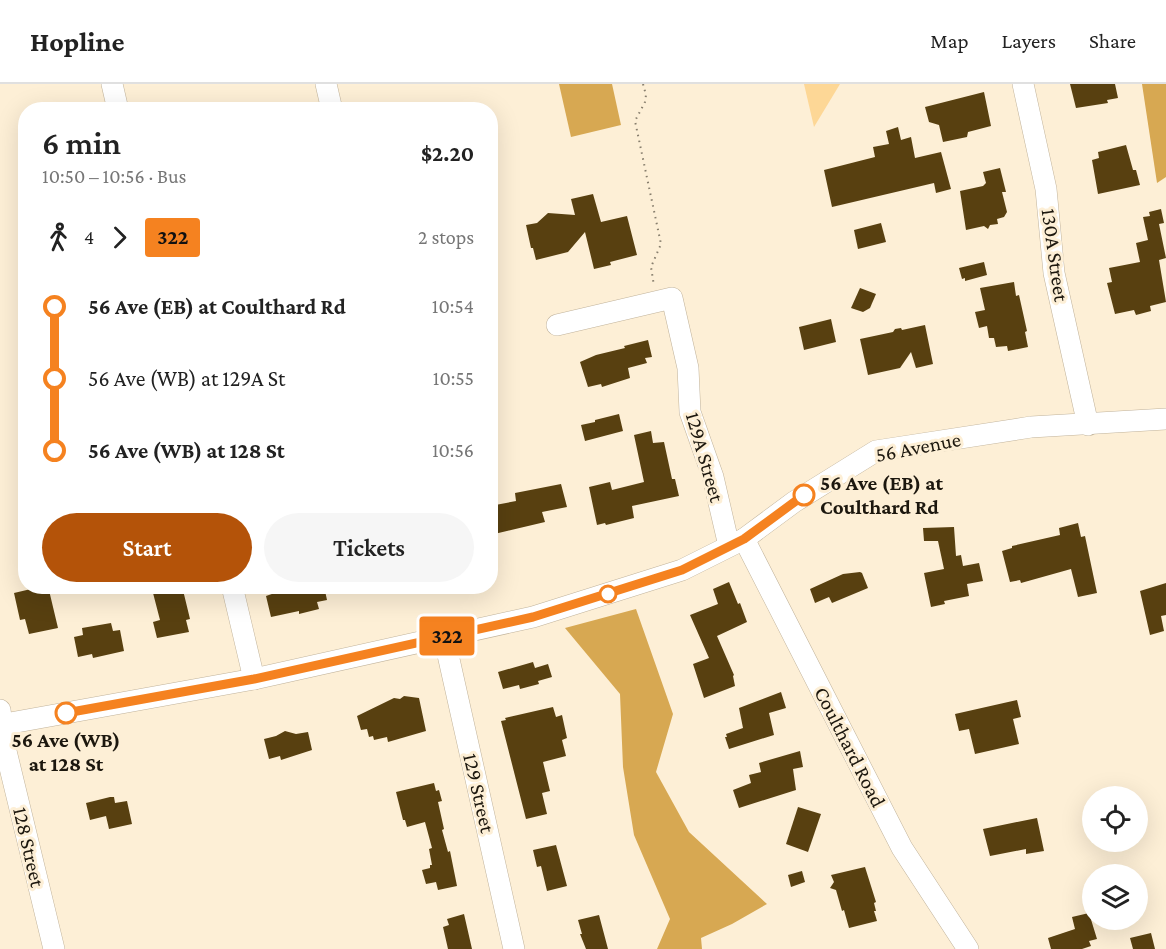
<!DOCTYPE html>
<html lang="en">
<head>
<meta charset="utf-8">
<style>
	:root { --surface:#fff; --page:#f6f6f6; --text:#222; --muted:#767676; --line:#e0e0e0; --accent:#b45309 }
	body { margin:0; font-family:"Crimson Pro",serif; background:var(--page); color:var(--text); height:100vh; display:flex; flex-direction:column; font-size:22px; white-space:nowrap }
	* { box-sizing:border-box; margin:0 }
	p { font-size:20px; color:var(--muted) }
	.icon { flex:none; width:33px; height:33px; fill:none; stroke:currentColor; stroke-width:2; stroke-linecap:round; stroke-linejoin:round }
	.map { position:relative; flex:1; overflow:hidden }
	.panel { position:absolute; left:18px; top:18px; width:480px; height:492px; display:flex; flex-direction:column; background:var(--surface); border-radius:24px; box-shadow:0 6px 24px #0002 }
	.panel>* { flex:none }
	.badge { padding:0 12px; border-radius:4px; font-size:21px; line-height:39px }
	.tools { position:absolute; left:1082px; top:702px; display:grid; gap:12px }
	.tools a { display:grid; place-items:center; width:66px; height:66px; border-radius:50%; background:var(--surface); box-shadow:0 6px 24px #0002; font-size:30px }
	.map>.badge { position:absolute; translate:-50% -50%; box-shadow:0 0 0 3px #fff }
	.legs { display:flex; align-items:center; gap:9px; height:66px; padding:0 24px; font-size:20px }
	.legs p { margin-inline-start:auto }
	.head { display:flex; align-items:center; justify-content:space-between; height:102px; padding:0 24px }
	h1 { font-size:33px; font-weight:600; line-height:45px }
	.primary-button { display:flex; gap:12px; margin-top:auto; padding:12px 24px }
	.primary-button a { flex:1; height:69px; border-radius:36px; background:var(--accent); color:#fff; font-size:24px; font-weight:600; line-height:69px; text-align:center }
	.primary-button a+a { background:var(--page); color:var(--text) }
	ul { padding:0 24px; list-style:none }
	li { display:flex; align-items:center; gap:21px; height:72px; font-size:22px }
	li i { display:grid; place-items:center; width:9px; height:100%; margin:0 8px; background:currentColor }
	li i::after { content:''; width:15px; height:15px; margin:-8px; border:4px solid; border-radius:50%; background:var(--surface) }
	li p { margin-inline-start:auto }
	li:first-child i { background:linear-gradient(#0000 50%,currentColor 0) }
	li:last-child i { background:linear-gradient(currentColor 50%,#0000 0) }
	header { display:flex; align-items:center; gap:36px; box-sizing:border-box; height:84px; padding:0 30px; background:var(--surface); border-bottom:2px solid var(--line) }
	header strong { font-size:28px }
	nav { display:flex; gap:33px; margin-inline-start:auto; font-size:21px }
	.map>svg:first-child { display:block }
	.green { fill:#fdd796 }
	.forest { fill:#d7a852 }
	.building { fill:#584010 }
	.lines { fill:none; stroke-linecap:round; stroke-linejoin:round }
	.minor-casing { stroke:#c1b39b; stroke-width:22 }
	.path { stroke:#877e6d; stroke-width:2; stroke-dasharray:1.5 4.5; stroke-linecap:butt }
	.minor { stroke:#fff; stroke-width:21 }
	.line-1-casing { stroke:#fff; stroke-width:14 }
	.line-1 { stroke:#f58220; stroke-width:9 }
	.stop-1-dot { fill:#fff; stroke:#f58220; stroke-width:3 }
	.labels { text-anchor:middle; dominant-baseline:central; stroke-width:6; stroke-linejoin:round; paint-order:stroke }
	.street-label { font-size:21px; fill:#1c170e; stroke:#fdefd6 }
	.stop-label { font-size:21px; font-weight:bold; fill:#1c170e; stroke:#fdefd6; text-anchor:start }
</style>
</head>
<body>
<header>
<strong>Hopline</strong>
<nav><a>Map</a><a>Layers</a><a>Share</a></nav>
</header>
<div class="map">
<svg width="1166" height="865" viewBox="0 0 1166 865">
	<rect width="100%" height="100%" fill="#fdefd6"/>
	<path class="green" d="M804,0H840L814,43Z"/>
	<g class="forest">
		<path d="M559,0H612L621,41L571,53Z"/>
		<path d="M1142,0H1166V93L1157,99Z"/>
		<path d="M636,525L673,630L656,688L689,748L767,820L732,840L701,854L702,865H657L670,835L634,751L623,683L620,610L565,544Z"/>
	</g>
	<g class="building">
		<path d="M1070,0H1115L1118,14L1107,16L1108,19L1076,24Z"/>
		<path d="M984,8L991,42L968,48L967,53L943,58L939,41L929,38L925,23Z"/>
		<path d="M898,43L901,56L911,53L915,74L941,68L951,105L936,109L934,99L832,123L824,86L875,73L873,63L889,60L886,47Z"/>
		<path d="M1126,61L1133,86H1136L1140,101L1098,110L1092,76L1099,74L1098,68Z"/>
		<path d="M1000,84L1006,108H1002L1007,128L1004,133L997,135L998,140L990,141L988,145L984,142L966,146L960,107L983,102L986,99L983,88Z"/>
		<path d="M593,110L601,138L627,132L637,171L610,178L611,181L594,185L585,148L568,168L536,176L533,164H531L526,141L537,139L548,129L575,131L571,115Z"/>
		<path d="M1161,125L1164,139L1159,140L1166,174L1159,176L1166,218L1150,222L1151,227L1136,231L1134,226L1115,230L1107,199L1112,198L1109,184L1140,178L1136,159L1148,156L1143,133L1150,132L1149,128Z"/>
		<path d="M881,139L886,158L858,165L854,146Z"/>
		<path d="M984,178L987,191L965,197V194L962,195L959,184Z"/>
		<path d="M1014,198L1016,212L1019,211L1027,247L1025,248L1028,263L1008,267L1007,262L996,263L994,254H989L987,242L979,244L975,228L985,226L980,204Z"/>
		<path d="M860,204L876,210L870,224L863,228L851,224Z"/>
		<path d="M831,235L836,258L804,266L799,243Z"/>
		<path d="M925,241L933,280L916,284L911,268L900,284L868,291L860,255L893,248L895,245L901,244L902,246Z"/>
		<path d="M648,256L652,273L645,274L647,279L628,284L630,294L602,303L601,300L588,303L580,278L596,271L625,264L624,262Z"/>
		<path d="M619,330L623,347L585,357L581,341L595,338V336Z"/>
		<path d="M651,347L653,359L664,358L672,395H675L679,412L632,422L634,434L606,441L605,439L597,441L589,403L610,398L612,406L644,398L634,351Z"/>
		<path d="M561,400L567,423L542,428L545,438L490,451V422L516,417L515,409Z"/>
		<path d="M1078,439L1081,453L1085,452L1097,509L1078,513L1071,485L1021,499L1020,496L1010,498L1002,467L1012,464V462L1060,451L1059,444Z"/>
		<path d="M954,443L956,472L961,471L963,482L979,479L983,497L967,500L969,512L944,517L945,520L931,523L924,489L944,485L938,457H924L923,444Z"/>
		<path d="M860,488L862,489L868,504L832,519L829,513L815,519L810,505L843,490Z"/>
		<path d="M729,498L738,520L740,519L747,538L717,552L734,591L733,592L735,602L704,614L693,580L709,574L690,531L718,520L713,505Z"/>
		<path d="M1166,499V531L1161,532L1164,547L1150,551L1140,507Z"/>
		<path d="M31,502H48L58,544L29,550L25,535L20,536L14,509L31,505Z"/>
		<path d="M167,502H182L190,535L186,536L189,548L157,554L153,538L160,536L153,509L167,505Z"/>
		<path d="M295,502H324L327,516L317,518L319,525L299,530V527L271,533L266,512Z"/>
		<path d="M111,539L113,547L120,546L124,567L93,574L92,570L78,573L74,553L83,551L82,544Z"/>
		<path d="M533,578L535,584L548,580L552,593L538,597L539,600L520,605L519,601L503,605L498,588Z"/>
		<path d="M781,608L786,624L769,629L774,651L729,665L725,653H727L726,650L743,644L739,624Z"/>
		<path d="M404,612L419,614L426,647L388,658L387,653L374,656L373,652L369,653L367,645L361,646L357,632L394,614L400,615Z"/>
		<path d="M1017,616L1021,633L1013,635L1019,660L975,670L969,645L959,647L955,630Z"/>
		<path d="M553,623L556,633L562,631L567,654L562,656L566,672L543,678L550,707L542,709L547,730L526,735L501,637L506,636L505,634Z"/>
		<path d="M285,647L296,650L308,648L312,666L281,676L280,672L269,675L264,655L276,652Z"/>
		<path d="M800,667L803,683L793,685L796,706L739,724L733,706L751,699L749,691L761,688L759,679Z"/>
		<path d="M434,699L436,707L439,706L442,717L438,718L444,745L442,746L448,768L450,767L457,802L438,806L436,798L426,800L422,786L430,784V781H432L429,765L432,764L425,738L407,743L405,736H403L396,708Z"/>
		<path d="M110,713H114L115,719L127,717L132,740L109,745L106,732L90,736L86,719Z"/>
		<path d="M798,723L821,730L808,768L786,760Z"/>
		<path d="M1037,734L1044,767L1026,770V765L990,772L983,745Z"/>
		<path d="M556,761L567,802L547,807L541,782L537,783L533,766Z"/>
		<path d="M865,783L876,818L874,819L876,827H874L877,837L849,844L844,826L842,827L836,806L830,804L834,798L831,791Z"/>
		<path d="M802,787L805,798L791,803L788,791Z"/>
		<path d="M1089,829L1097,855L1089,857L1091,862L1082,865H1051L1048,854L1075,845L1072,833Z"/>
		<path d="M464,830L472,865H448L443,843L449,841L447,835Z"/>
		<path d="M599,831L608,865H586L580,850H582L578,836Z"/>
		<path d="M1151,849L1155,865H1133L1130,854Z"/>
	</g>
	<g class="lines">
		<g class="minor-casing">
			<g id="minor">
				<path d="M112,0L118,26"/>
				<path d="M326,0L332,26"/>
				<path d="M1023,0L1046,105L1054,189L1088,341"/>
				<path d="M557,241L672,214L688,284L690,328L713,393L729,462"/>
				<path d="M744,455L902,764L968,865"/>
				<path d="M232,502L254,595"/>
				<path d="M444,553L514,865"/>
				<path d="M0,626L5,663L54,865"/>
				<path d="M0,641L254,595L533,533L682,486L744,455L794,418L876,367L1031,343L1166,335"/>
			</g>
		</g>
		<path class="path" d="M643,0L646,11L645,18L635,37L661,160L651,183L654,202"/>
		<use href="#minor" class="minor"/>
	</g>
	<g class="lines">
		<g class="line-1-casing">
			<path id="line-1" d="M66,629L254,595L533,533L682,486L744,455L804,411"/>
		</g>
		<use href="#line-1" class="line-1"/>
	</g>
	<g class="stop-1-dot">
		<circle cx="804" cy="411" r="10"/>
		<circle cx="608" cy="510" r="8"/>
		<circle cx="66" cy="629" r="10"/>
	</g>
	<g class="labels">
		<g class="street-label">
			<text transform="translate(1055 171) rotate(82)">130A Street</text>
			<text transform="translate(918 363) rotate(-11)">56 Avenue</text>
			<text transform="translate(705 373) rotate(74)">129A Street</text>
			<text transform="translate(850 663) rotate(63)">Coulthard Road</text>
			<text transform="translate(479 709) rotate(77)">129 Street</text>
			<text transform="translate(29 763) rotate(77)">128 Street</text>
		</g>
		<g class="stop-label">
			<text x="820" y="399">56 Ave (EB) at<tspan x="820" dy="24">Coulthard Rd</tspan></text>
			<text x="66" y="656" text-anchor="middle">56 Ave (WB)<tspan x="66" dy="24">at 128 St</tspan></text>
		</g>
	</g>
</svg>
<div class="tools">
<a><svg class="icon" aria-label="locate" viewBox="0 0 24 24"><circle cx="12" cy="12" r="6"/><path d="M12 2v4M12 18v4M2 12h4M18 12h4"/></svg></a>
<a><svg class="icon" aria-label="layers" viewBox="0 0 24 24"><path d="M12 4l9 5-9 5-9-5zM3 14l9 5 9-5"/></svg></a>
</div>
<b class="badge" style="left:447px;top:552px;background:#f58220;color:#111">322</b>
<section class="panel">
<div class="head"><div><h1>6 min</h1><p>10:50 – 10:56 · Bus</p></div><b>$2.20</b></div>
<div class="legs"><svg class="icon" aria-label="walk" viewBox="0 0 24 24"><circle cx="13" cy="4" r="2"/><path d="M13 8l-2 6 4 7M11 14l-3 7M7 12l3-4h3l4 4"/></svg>4<svg class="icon" aria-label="forward" viewBox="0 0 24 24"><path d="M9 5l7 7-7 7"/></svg><b class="badge" style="background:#f58220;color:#111">322</b><p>2 stops</p></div>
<ul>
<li><i style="color:#f58220"></i><b>56 Ave (EB) at Coulthard Rd</b><p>10:54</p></li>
<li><i style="color:#f58220"></i><span>56 Ave (WB) at 129A St</span><p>10:55</p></li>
<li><i style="color:#f58220"></i><b>56 Ave (WB) at 128 St</b><p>10:56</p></li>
</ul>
<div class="primary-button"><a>Start</a><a>Tickets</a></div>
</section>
</div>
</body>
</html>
